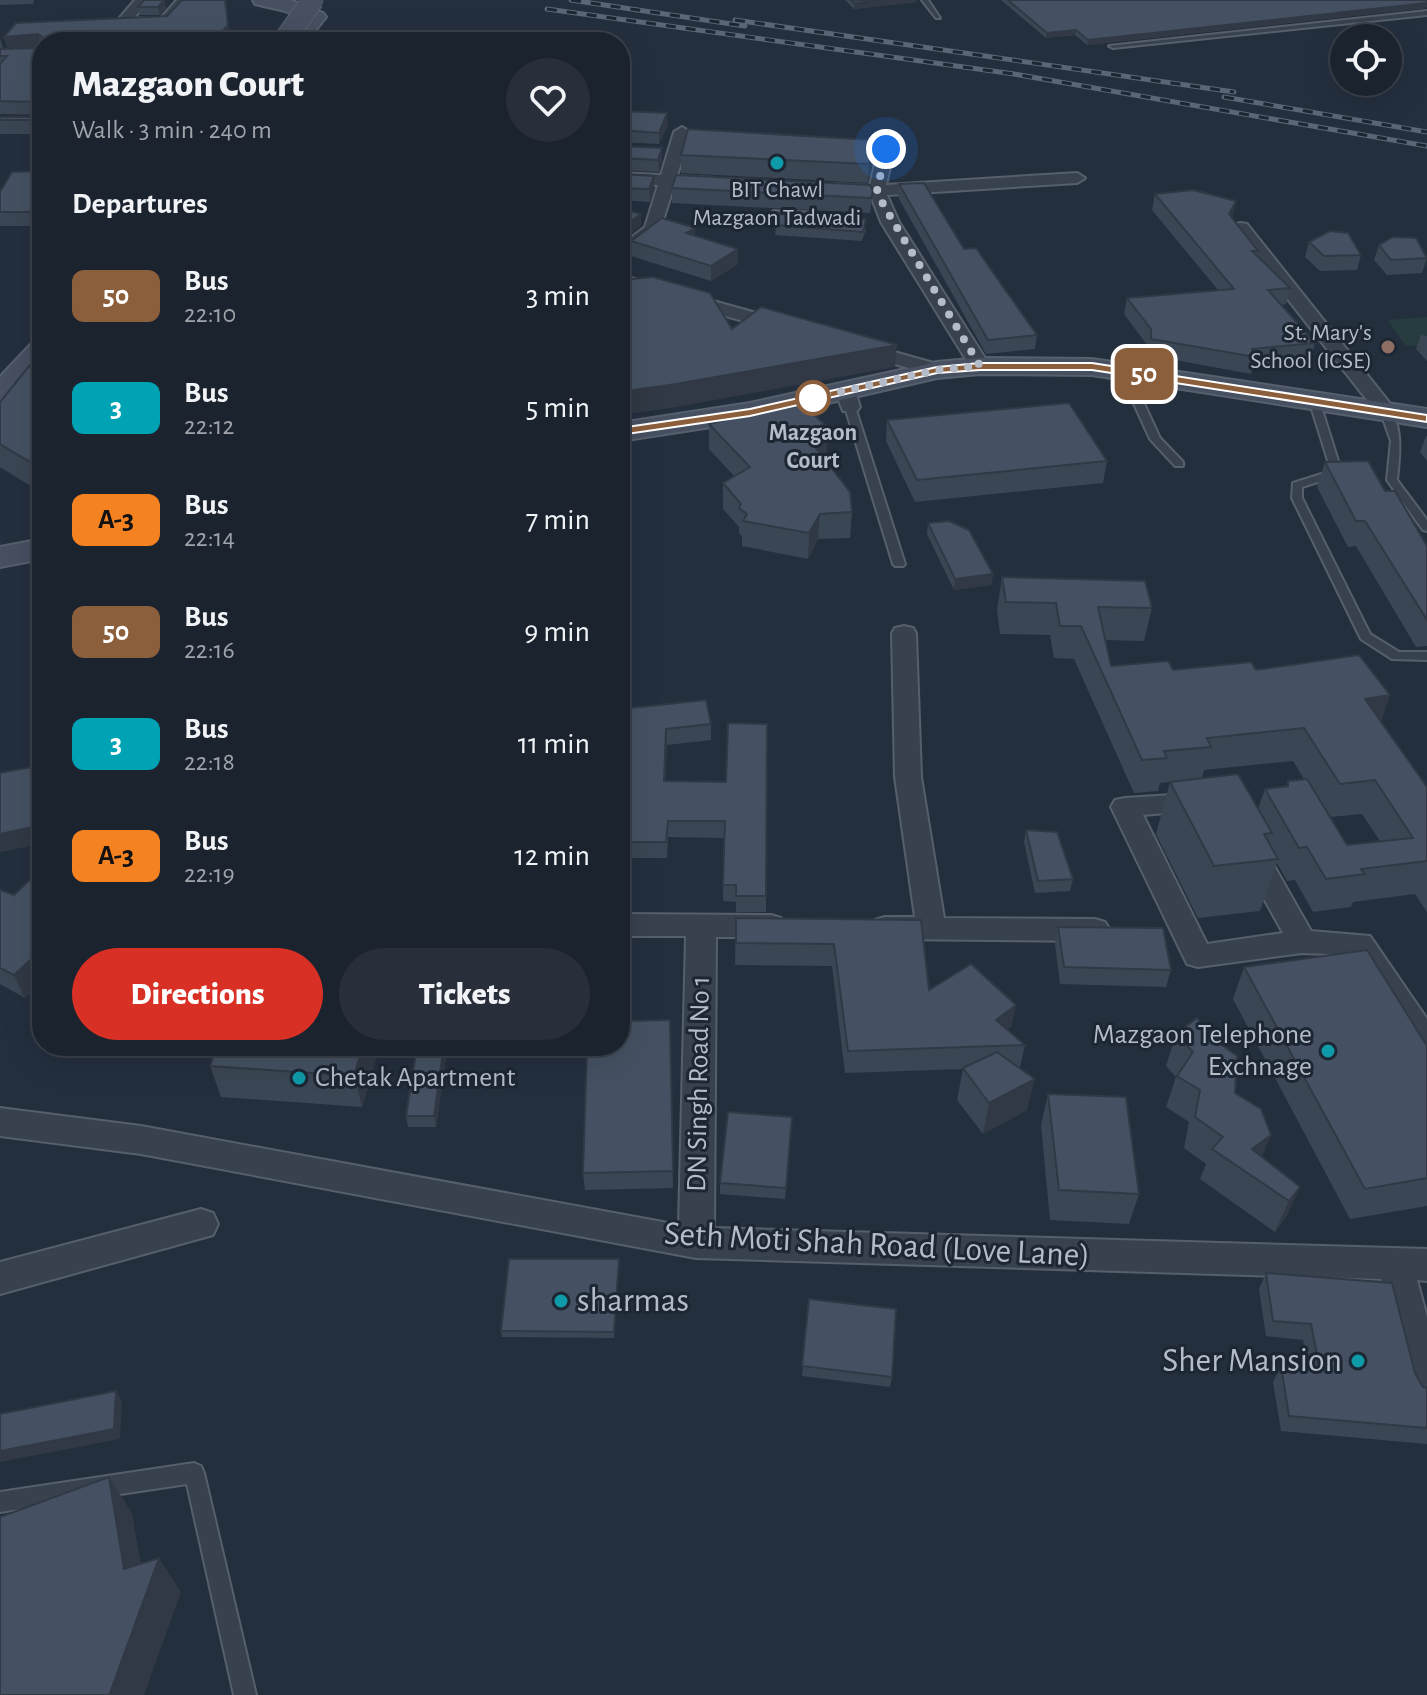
<!DOCTYPE html>
<html lang="en">
<head>
<meta charset="utf-8">
<style>
	:root { --surface:#1b232e; --page:#282f3a; --text:#f1f3f6; --muted:#a0a4aa; --line:#39404a; --accent:#d93025 }
	body { margin:0; font-family:"Alegreya Sans",sans-serif; background:var(--page); color:var(--text); height:100vh; display:flex; flex-direction:column; font-size:30px; white-space:nowrap }
	* { box-sizing:border-box; margin:0 }
	p { font-size:26px; color:var(--muted) }
	.icon { flex:none; width:44px; height:44px; fill:none; stroke:currentColor; stroke-width:2; stroke-linecap:round; stroke-linejoin:round }
	.map { position:relative; flex:1; overflow:hidden }
	.drawer { position:absolute; left:32px; top:32px; width:598px; height:1024px; display:flex; flex-direction:column; background:var(--surface); border-radius:32px; box-shadow:0 8px 32px #0002,0 0 0 2px var(--line) }
	.drawer>* { flex:none }
	.badge { padding:0 16px; border-radius:12px; font-size:28px; line-height:52px }
	.tools { position:absolute; left:1330px; top:24px; display:grid; gap:16px }
	.tools a { display:grid; place-items:center; width:72px; height:72px; border-radius:50%; background:var(--surface); box-shadow:0 8px 32px #0002,0 0 0 2px var(--line); font-size:40px }
	.you { position:absolute; width:40px; height:40px; margin:-20px; border:6px solid #fff; border-radius:50%; background:#1a73e8; box-shadow:0 0 0 12px #1a73e833 }
	.map>.badge { position:absolute; translate:-50% -50%; box-shadow:0 0 0 4px #fff }
	h2 { padding:0 40px; font-size:30px; line-height:72px }
	.round { display:grid; place-items:center; flex:none; width:84px; height:84px; border-radius:42px; background:var(--page) }
	.summary { display:flex; align-items:center; justify-content:space-between; height:136px; padding:0 40px }
	h1 { font-size:38px; font-weight:800; line-height:60px }
	.button { display:flex; gap:16px; margin-top:auto; padding:16px 40px }
	.button a { flex:1; height:92px; border-radius:48px; background:var(--accent); color:#fff; font-size:32px; font-weight:800; line-height:92px; text-align:center }
	.button a+a { background:var(--page); color:var(--text) }
	ul { padding:0; list-style:none }
	li { display:flex; align-items:center; gap:24px; height:112px; padding:0 40px }
	li div { flex:1 }
	li b { display:block; font-size:30px }
	li em { font-style:normal }
	li .badge { min-width:88px; font-weight:700; text-align:center }
	.map>svg:first-child { display:block }
	.green { fill:#263c3f }
	.lines { fill:none; stroke-linecap:round; stroke-linejoin:round }
	.lane-casing { stroke:#565f6c; stroke-width:4 }
	.street-casing { stroke:#565f6c; stroke-width:4 }
	.secondary-casing { stroke:#565f6c; stroke-width:4 }
	.lane { fill:#38414e; fill-rule:evenodd }
	.street { fill:#38414e; fill-rule:evenodd }
	.secondary { fill:#465061; fill-rule:evenodd }
	.rail-casing { stroke:#5a6575; stroke-width:5 }
	.rail { stroke:#1d2633; stroke-width:3; stroke-dasharray:10; stroke-linecap:butt }
	.secondary-bridge-casing { stroke:#565f6c; stroke-width:23; stroke-linecap:butt }
	.secondary-bridge { stroke:#465061; stroke-width:21 }
	.wall { fill:#3b4654; fill-rule:evenodd }
	.shaded-wall { fill:#303945 }
	.building { fill:#455162; stroke:#303945; stroke-width:2 }
	.line { fill:#8b5e3c; stroke:#fff; stroke-width:2 }
	.walk { stroke:#b4bcc9; stroke-width:8; stroke-dasharray:0 14.4 }
	.culture-dot { fill:#0f9aa8; stroke:#1d2633; stroke-width:3 }
	.education-dot { fill:#8d6e63; stroke:#1d2633; stroke-width:3 }
	.stop-dot { fill:#fff; stroke:#8b5e3c; stroke-width:4 }
	.labels { text-anchor:middle; dominant-baseline:central; stroke-width:6; stroke-linejoin:round; paint-order:stroke }
	.far-poi-label { font-size:24px; fill:#b4bcc9; stroke:#1d2633 }
	.far-stop-label { font-size:24px; font-weight:bold; fill:#b4bcc9; stroke:#1d2633 }
	.poi-label { font-size:28px; fill:#b4bcc9; stroke:#1d2633; text-anchor:end }
	.street-label { font-size:28px; fill:#b4bcc9; stroke:#1d2633 }
	.near-street-label { font-size:34px; fill:#b4bcc9; stroke:#1d2633 }
	.near-poi-label { font-size:34px; fill:#b4bcc9; stroke:#1d2633; text-anchor:start }
</style>
</head>
<body>
<div class="map">
<svg width="1427" height="1695" viewBox="0 0 1427 1695">
	<rect width="100%" height="100%" fill="#242f3e"/>
	<path class="green" d="M1427,317V347L1405,345L1388,320Z"/>
	<g class="lines">
		<g class="lane-casing">
			<g id="lane">
				<path d="M922,0H928L940,18H936Z"/>
				<path d="M1427,11V15L1113,48L1109,46Z"/>
				<path d="M1124,368L1129,371L1160,438L1183,462V466H1175L1150,439L1119,371Z"/>
				<path d="M1314,397L1319,400L1340,467L1336,476L1302,487V498L1370,634L1399,652H1427V660L1392,659L1361,639L1292,498L1293,483L1328,472L1330,467L1309,400Z"/>
				<path d="M850,404L855,407L905,564L903,566H895L893,564L845,407Z"/>
				<path d="M1385,407C1405,420 1399,459 1397,480L1427,520V531L1423,530L1387,480L1391,441L1380,410Z"/>
				<path d="M194,1463L201,1466L204,1473L256,1695H234L187,1484L0,1512V1492Z"/>
			</g>
		</g>
		<g class="street-casing">
			<g id="street">
				<path d="M135,0H149L134,18H161L177,0H191L170,25H118L116,22Z"/>
				<path d="M682,127L690,132L677,176L713,178L721,183L713,188L674,186L659,233L620,260V246L645,227L658,185L620,183V173L661,175L674,132Z"/>
				<path d="M886,144L894,149L886,185L1077,173L1085,178L1077,183L887,195L899,222L990,366L987,370L980,372L970,366L881,222L871,196L834,194L826,189L834,184L870,186L878,149Z"/>
				<path d="M774,211L817,213L826,218L817,223L768,220L766,216Z"/>
				<path d="M1241,223L1247,224L1392,406L1395,410L1392,414H1378L1235,232L1232,228L1235,224Z"/>
				<path d="M620,275L792,323L794,327L785,333L620,286Z"/>
				<path d="M859,342L944,366L947,370L937,376L852,352L849,348L852,344Z"/>
				<path d="M845,385L855,391L860,407L857,411H843L835,391Z"/>
				<path d="M904,626L913,628L916,633L921,777L944,918L1095,919L1105,922L1110,930L1105,938L1095,941L885,939L875,936L870,928L875,920L885,917H915L895,777L892,633L895,628Z"/>
				<path d="M1203,793L1213,795L1217,802L1213,809L1143,815L1207,944L1283,933L1237,850L1241,843L1251,840L1261,843L1311,931L1370,936L1427,1019V1056L1416,1053L1351,955L1302,953L1198,967L1187,964L1111,807L1115,800L1125,798Z"/>
				<path d="M620,914L771,915L781,918L786,926L781,934L771,937H716L714,1228L1427,1249V1281L1417,1280L1427,1317V1405L1414,1399L1408,1387L1381,1279L696,1258L141,1154L0,1136V1108L141,1126L679,1225L686,936H620Z"/>
				<path d="M201,1209L213,1213L218,1224L213,1235L0,1294V1262Z"/>
			</g>
		</g>
		<g class="secondary-casing">
			<g id="secondary">
				<path d="M253,0H290L323,13L326,17L306,42H286L304,19L285,11L255,4Z"/>
				<path d="M42,341V365L10,400L0,403V377L32,343Z"/>
				<path d="M980,358L1092,359L1427,409V427L1092,375L980,374L937,378L750,421L620,441V423L750,403L937,362Z"/>
				<path d="M42,539V559L0,567V547Z"/>
			</g>
		</g>
		<use href="#lane" class="lane"/>
		<use href="#street" class="street"/>
		<use href="#secondary" class="secondary"/>
		<g class="rail-casing">
			<g id="rail">
				<path d="M571,0L745,26"/>
				<path d="M547,9L1014,74L1427,146"/>
				<path d="M735,20L1234,92"/>
				<path d="M1224,97L1427,132"/>
			</g>
		</g>
		<use href="#rail" class="rail"/>
		<g class="secondary-bridge-casing">
			<path id="secondary-bridge" d="M283,42L313,0"/>
		</g>
		<use href="#secondary-bridge" class="secondary-bridge"/>
	</g>
	<g class="wall">
		<path d="M0,0H34L33,4L0,5Z"/>
		<path d="M164,0L166,8L160,15H140L138,7Z"/>
		<path d="M845,0H917V2L854,9Z"/>
		<path d="M1001,0H1427V8L1087,45L1075,35L1046,38Z"/>
		<path d="M16,23L231,38L42,42V134H0V117H40V115L0,114V38L3,49H8L4,37Z"/>
		<path d="M620,111L668,125L659,144L620,142Z"/>
		<path d="M620,146L662,160L659,172L620,170Z"/>
		<path d="M681,155L873,158L868,183L681,173Z"/>
		<path d="M42,171V226H0V192Z"/>
		<path d="M620,174L654,188L650,202L620,200Z"/>
		<path d="M899,184L1037,335L1035,349L986,354L898,197Z"/>
		<path d="M672,188L873,191L870,213L672,203Z"/>
		<path d="M1155,194L1232,217L1258,251L1257,256L1290,288L1286,304L1281,305L1315,343L1311,360L1253,365L1251,374L1148,355V346L1124,314L1127,298L1218,290L1152,210Z"/>
		<path d="M776,225L866,229L862,241L775,235Z"/>
		<path d="M695,236L738,264L711,281L631,256V241Z"/>
		<path d="M1309,242L1361,255L1357,270L1320,271L1305,257Z"/>
		<path d="M1379,245L1427,258L1422,273L1387,275L1374,260Z"/>
		<path d="M1421,335L1427,336V361L1416,349Z"/>
		<path d="M42,350V493L0,467V402Z"/>
		<path d="M887,420L1107,461L1103,483L915,502L886,441Z"/>
		<path d="M709,424L827,453L821,455L852,512L850,538L818,539L808,559L742,546V536L739,533V527L723,509V483L735,477L709,449Z"/>
		<path d="M1426,436H1427V461L1420,452Z"/>
		<path d="M1325,462L1385,491L1427,546V646L1416,647L1356,546L1348,547L1317,487Z"/>
		<path d="M928,523L993,574L991,585L954,590L927,534Z"/>
		<path d="M1002,577L1152,608L1144,641L1105,640L1111,666L1173,670H1256L1390,695L1381,721L1427,787V912L1415,894L1353,902L1351,907L1313,912L1295,880L1287,881L1277,863L1260,911L1198,918L1156,834L1170,782L1160,783L1158,791L1134,793L1074,659L1054,658L1050,635L1000,634L997,610ZM1293,761L1304,779L1288,781L1286,787L1265,789L1258,809L1202,778L1204,770ZM1362,814L1380,841L1347,845L1330,817Z"/>
		<path d="M620,709L711,724V740L667,745L665,781L726,782L766,896V912H736V902L723,901L724,838L668,837L667,858H620Z"/>
		<path d="M1026,830L1073,879L1070,891L1035,893L1024,842Z"/>
		<path d="M0,890L25,998L0,984Z"/>
		<path d="M736,918L921,920L929,990L1016,1005L1011,1027L1007,1030L1025,1045L1020,1067H1018L1027,1110L983,1134L957,1100L963,1069L845,1073L832,966L735,965Z"/>
		<path d="M1058,927L1171,970L1166,987L1060,984L1055,944Z"/>
		<path d="M1244,967L1427,1046V1206L1350,1219L1233,999Z"/>
		<path d="M670,1020L673,1188L585,1190L583,1173Z"/>
		<path d="M1176,1034L1235,1093L1271,1135L1262,1156L1300,1187L1286,1217L1275,1232L1200,1179L1206,1164L1184,1148L1189,1122L1166,1107L1176,1077L1166,1066Z"/>
		<path d="M446,1057L436,1127H408L406,1116Z"/>
		<path d="M376,1059L362,1107L221,1097L210,1066Z"/>
		<path d="M1048,1094L1139,1194L1129,1224L1050,1220L1041,1125Z"/>
		<path d="M792,1117L785,1199L720,1194V1183Z"/>
		<path d="M619,1259L614,1338L502,1337L501,1331Z"/>
		<path d="M1266,1273L1415,1373L1423,1387L1427,1388V1444L1281,1431L1273,1382L1281,1366L1308,1369L1303,1340L1266,1336L1259,1289Z"/>
		<path d="M809,1299L892,1377L890,1387L802,1376Z"/>
	</g>
	<g class="shaded-wall">
		<path d="M164,0L166,8L160,15L158,7Z"/>
		<path d="M225,0L231,38L227,42H216Z"/>
		<path d="M886,0H917V2L854,9V3Z"/>
		<path d="M1427,3V8L1087,45L1088,40Z"/>
		<path d="M1076,30L1075,35L1046,38L1047,33Z"/>
		<path d="M38,34L42,46L8,49L4,37Z"/>
		<path d="M667,113L668,125L659,144V133Z"/>
		<path d="M874,140L873,158L868,183L869,164Z"/>
		<path d="M662,148V160L659,172L658,160Z"/>
		<path d="M654,176V188L650,202L649,189Z"/>
		<path d="M1236,201L1233,216L1226,229L1229,214Z"/>
		<path d="M641,214V226L620,242V229Z"/>
		<path d="M695,228V243L686,233Z"/>
		<path d="M738,249V264L711,281V266Z"/>
		<path d="M897,345L895,367L677,407L620,415V392Z"/>
		<path d="M828,428L827,453L804,459L805,434Z"/>
		<path d="M820,514L818,539L808,559L809,533Z"/>
		<path d="M993,574L991,585L954,590L955,579Z"/>
		<path d="M1390,695L1378,728L1365,699Z"/>
		<path d="M666,729L667,745L664,797V781Z"/>
		<path d="M42,825V844L0,852V834Z"/>
		<path d="M42,949V981L25,998L14,975Z"/>
		<path d="M1016,1005L1011,1027L992,1042L996,1020Z"/>
		<path d="M363,1046H373L376,1059L362,1107L354,1076Z"/>
		<path d="M444,1046L446,1057L436,1127L434,1116Z"/>
		<path d="M1035,1079L1027,1110L983,1134L989,1103Z"/>
		<path d="M1271,1135L1258,1166L1252,1149Z"/>
		<path d="M1300,1187L1286,1217L1275,1232L1289,1201Z"/>
		<path d="M116,1391L122,1401L120,1439L0,1462V1451Z"/>
		<path d="M109,1477L132,1513L146,1595L159,1558L181,1592L144,1695H110V1693L124,1569Z"/>
	</g>
	<g class="building">
		<path d="M144,0H164L158,7H138Z"/>
		<path d="M182,0H225L228,25L220,34L216,42H42V120H0V117H40L41,105L38,102L0,101V64L7,56H0V49L39,48L42,37L38,34L4,37L16,23L167,16Z"/>
		<path d="M851,0H886L854,3Z"/>
		<path d="M1008,0H1427V3L1088,40L1076,30L1047,33Z"/>
		<path d="M620,111L667,113L659,133L620,130Z"/>
		<path d="M688,129L874,140L869,164L681,155Z"/>
		<path d="M620,146L662,148L658,160L620,158Z"/>
		<path d="M42,171V212H0V192L12,172Z"/>
		<path d="M620,174L654,176L649,189L620,188Z"/>
		<path d="M676,175L870,185L873,191L871,198L672,188Z"/>
		<path d="M924,183L964,249L976,248L1037,335L988,340L899,184Z"/>
		<path d="M1193,190L1236,201L1229,214L1258,251H1252L1290,288L1268,290L1315,343L1252,349L1255,357L1151,339V329L1127,298L1234,289L1155,194Z"/>
		<path d="M620,208L641,214L620,229Z"/>
		<path d="M779,214L866,219L863,232L776,225Z"/>
		<path d="M662,218L695,228L686,233L738,249L711,266L631,241Z"/>
		<path d="M1330,231L1348,233L1361,255L1324,256L1309,242Z"/>
		<path d="M1393,237L1416,238L1427,258L1391,260L1379,245Z"/>
		<path d="M653,277L710,293L732,329L761,307L897,345L676,384L620,392V280Z"/>
		<path d="M42,350V469L0,444V402Z"/>
		<path d="M800,401L828,428L805,434L850,492L852,512L820,514L809,533L743,521L747,514L739,508L741,504L723,483L750,467L709,424Z"/>
		<path d="M1069,403L1107,461L917,480L887,420Z"/>
		<path d="M1368,461L1385,491H1395L1427,546V620L1365,521H1356L1325,462Z"/>
		<path d="M949,521L969,530L993,574L955,579L928,523Z"/>
		<path d="M1002,577L1145,581L1152,608L1098,607L1111,666L1168,661L1173,670L1251,662L1256,670L1359,655L1390,695L1365,699L1427,787V861L1361,869L1365,874L1326,879L1307,847L1299,848L1265,789L1288,786V781L1307,779L1347,845L1413,838L1375,780L1340,784L1304,728L1207,738L1211,747L1164,751L1167,758L1142,760L1081,626H1060L1056,603L1006,602Z"/>
		<path d="M706,700L711,724L666,729L664,781L726,782L728,723L767,724L766,896H736V885H723L725,821H668L666,842H620V709Z"/>
		<path d="M42,765V825L0,834V773Z"/>
		<path d="M1238,774L1272,833L1264,834L1278,859L1214,866L1170,782Z"/>
		<path d="M1026,830L1057,832L1073,879L1038,881Z"/>
		<path d="M42,868V949L14,975L0,968V890L14,895Z"/>
		<path d="M736,918L921,920L929,990L971,964L1016,1005L996,1020L1025,1045L848,1051L834,944L736,943Z"/>
		<path d="M1058,927L1163,928L1171,970L1064,967Z"/>
		<path d="M1367,950L1427,1046V1178L1365,1189L1244,967Z"/>
		<path d="M1197,1018L1211,1037L1237,1056L1235,1093L1261,1109L1271,1135L1252,1149L1300,1187L1289,1201L1212,1149L1223,1137L1195,1117L1200,1090L1177,1076L1193,1052L1176,1034Z"/>
		<path d="M670,1020L673,1171L583,1173L587,1046H620V1021Z"/>
		<path d="M217,1046H363L354,1076L210,1066Z"/>
		<path d="M417,1046H444L434,1116H406Z"/>
		<path d="M997,1052L1035,1079L989,1103L963,1068Z"/>
		<path d="M1048,1094L1126,1097L1139,1194L1059,1190Z"/>
		<path d="M728,1112L792,1117L786,1188L720,1183Z"/>
		<path d="M509,1259H619L614,1332L501,1331Z"/>
		<path d="M1266,1273L1392,1283L1415,1373L1423,1387L1427,1388V1428L1289,1416L1281,1366L1320,1370L1311,1324L1273,1321Z"/>
		<path d="M809,1299L896,1309L892,1377L802,1366Z"/>
		<path d="M116,1391L114,1429L0,1451V1414Z"/>
		<path d="M109,1477L124,1569L159,1558L110,1693V1695H0V1517Z"/>
	</g>
	<path class="line" d="M980,363H1092L1427,415V422L1092,370H980L937,373L750,416L620,435L614,432L620,428L750,409L937,367Z"/>
	<g class="lines">
		<path class="walk" d="M813,398L937,370L980,366L884,206L877,191L886,149"/>
	</g>
	<g class="culture-dot">
		<circle cx="777" cy="163" r="8"/>
		<circle cx="1328" cy="1051" r="8"/>
		<circle cx="299" cy="1078" r="8"/>
		<circle cx="561" cy="1301" r="8"/>
		<circle cx="1358" cy="1361" r="8"/>
	</g>
	<circle class="education-dot" cx="1388" cy="347" r="8"/>
	<circle class="stop-dot" cx="813" cy="398" r="16"/>
	<g class="labels">
		<g class="far-poi-label">
			<text x="777" y="190">BIT Chawl<tspan x="777" dy="28">Mazgaon Tadwadi</tspan></text>
			<text x="1372" y="333" text-anchor="end">St. Mary's<tspan x="1372" dy="28">School (ICSE)</tspan></text>
		</g>
		<g class="far-stop-label">
			<text x="813" y="433">Mazgaon<tspan x="813" dy="28">Court</tspan></text>
		</g>
		<g class="poi-label">
			<text x="1312" y="1035">Mazgaon Telephone<tspan x="1312" dy="32">Exchnage</tspan></text>
			<text x="315" y="1078" text-anchor="start">Chetak Apartment</text>
		</g>
		<g class="street-label">
			<text transform="translate(699 1084) rotate(-89)">DN Singh Road No 1</text>
		</g>
		<g class="near-street-label">
			<text transform="translate(877 1245) rotate(3)">Seth Moti Shah Road (Love Lane)</text>
		</g>
		<g class="near-poi-label">
			<text x="577" y="1301">sharmas</text>
			<text x="1342" y="1361" text-anchor="end">Sher Mansion</text>
		</g>
	</g>
</svg>
<div class="tools">
<a><svg class="icon" aria-label="locate" viewBox="0 0 24 24"><circle cx="12" cy="12" r="6"/><path d="M12 2v4M12 18v4M2 12h4M18 12h4"/></svg></a>
</div>
<div class="you" style="left:886px;top:149px"></div>
<b class="badge" style="left:1144px;top:374px;background:#8b5e3c;color:#fff">50</b>
<section class="drawer">
<div class="summary"><div><h1>Mazgaon Court</h1><p>Walk · 3 min · 240 m</p></div><a class="round"><svg class="icon" aria-label="heart" viewBox="0 0 24 24"><path d="M12 20l-8-8c-3-5 5-10 8-4 3-6 11-1 8 4z"/></svg></a></div>
<h2>Departures</h2>
<ul>
<li><span class="badge" style="background:#8b5e3c;color:#fff">50</span><div><b>Bus</b><p>22:10</p></div><em>3 min</em></li>
<li><span class="badge" style="background:#00a3b4;color:#fff">3</span><div><b>Bus</b><p>22:12</p></div><em>5 min</em></li>
<li><span class="badge" style="background:#f58220;color:#111">A-3</span><div><b>Bus</b><p>22:14</p></div><em>7 min</em></li>
<li><span class="badge" style="background:#8b5e3c;color:#fff">50</span><div><b>Bus</b><p>22:16</p></div><em>9 min</em></li>
<li><span class="badge" style="background:#00a3b4;color:#fff">3</span><div><b>Bus</b><p>22:18</p></div><em>11 min</em></li>
<li><span class="badge" style="background:#f58220;color:#111">A-3</span><div><b>Bus</b><p>22:19</p></div><em>12 min</em></li>
</ul>
<div class="button"><a>Directions</a><a>Tickets</a></div>
</section>
</div>
</body>
</html>
